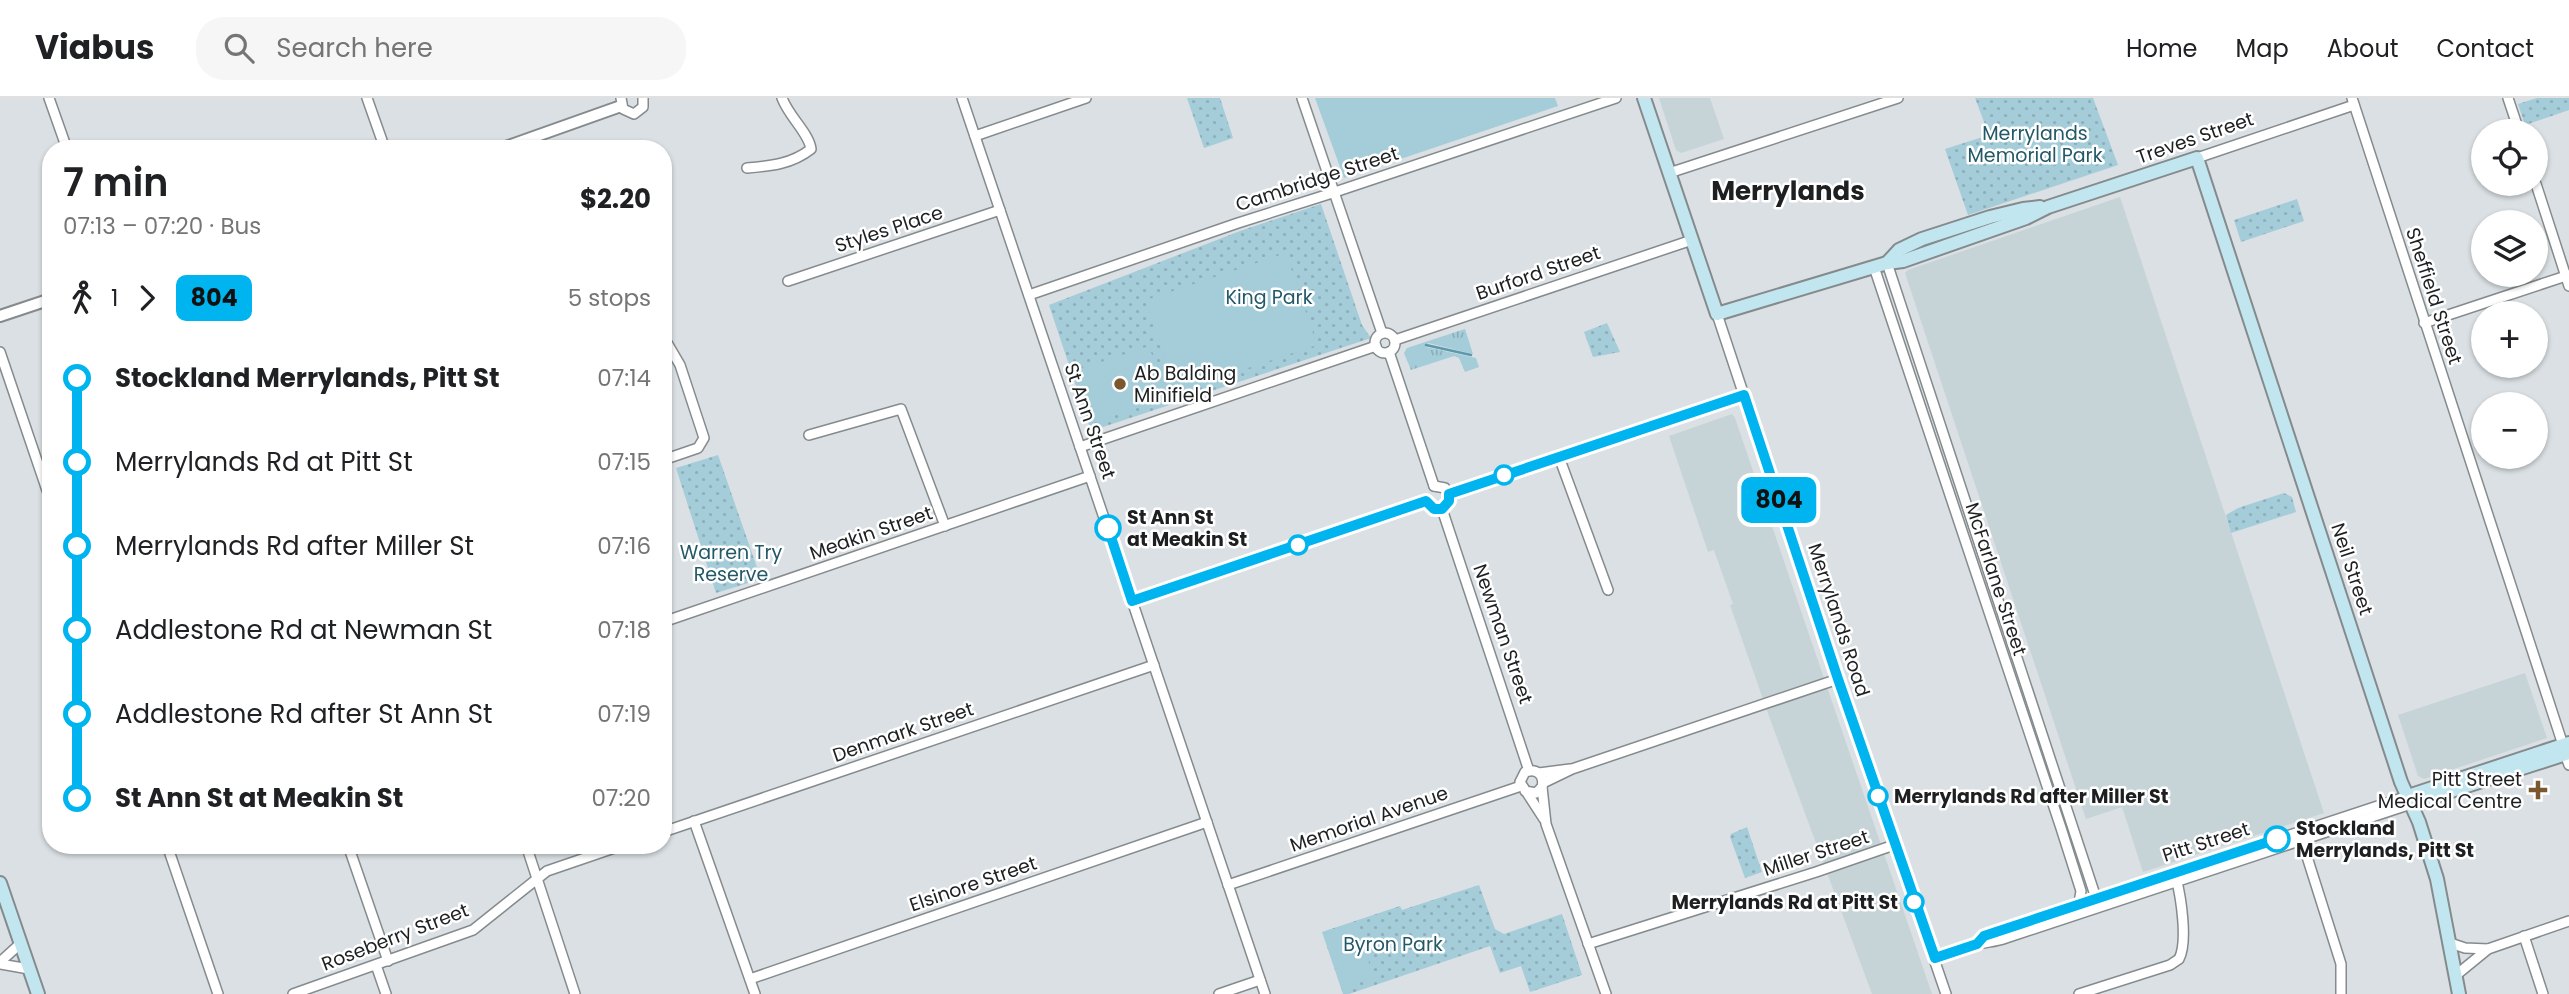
<!DOCTYPE html>
<html lang="en">
<head>
<meta charset="utf-8">
<style>
	:root { --surface:#fff; --page:#f6f6f6; --text:#202124; --muted:#757577; --line:#e0e0e0 }
	body { margin:0; font-family:Poppins,sans-serif; background:var(--page); color:var(--text); height:100vh; display:flex; flex-direction:column; font-size:26px; white-space:nowrap }
	* { box-sizing:border-box; margin:0 }
	p { font-size:23px; color:var(--muted) }
	.icon { flex:none; width:38px; height:38px; fill:none; stroke:currentColor; stroke-width:2; stroke-linecap:round; stroke-linejoin:round }
	.map { position:relative; flex:1; overflow:hidden }
	.drawer { position:absolute; left:42px; top:42px; width:630px; height:714px; display:flex; flex-direction:column; background:var(--surface); border-radius:28px; box-shadow:0 2px 5px #0004 }
	.drawer>* { flex:none }
	.badge { padding:0 14px; border-radius:10px; font-size:24px; line-height:46px }
	.buttons { position:absolute; left:2471px; top:21px; display:grid; gap:14px }
	.buttons a { display:grid; place-items:center; width:77px; height:77px; border-radius:50%; background:var(--surface); box-shadow:0 2px 5px #0004; font-size:35px }
	.map>.badge { position:absolute; translate:-50% -50%; box-shadow:0 0 0 4px #fff }
	.legs { display:flex; align-items:center; gap:10px; height:77px; padding:0 21px; font-size:23px }
	.legs p { margin-inline-start:auto }
	.overview { display:flex; align-items:center; justify-content:space-between; height:119px; padding:0 21px }
	h1 { font-size:38px; font-weight:600; line-height:52px }
	ul { padding:0 21px; list-style:none }
	li { display:flex; align-items:center; gap:24px; height:84px; font-size:26px }
	li i { display:grid; place-items:center; width:10px; height:100%; margin:0 9px; background:currentColor }
	li i::after { content:''; width:18px; height:18px; margin:-9px; border:5px solid; border-radius:50%; background:var(--surface) }
	li p { margin-inline-start:auto }
	li:first-child i { background:linear-gradient(#0000 50%,currentColor 0) }
	li:last-child i { background:linear-gradient(currentColor 50%,#0000 0) }
	header { display:flex; align-items:center; gap:42px; box-sizing:border-box; height:98px; padding:0 35px; background:var(--surface); border-bottom:2px solid var(--line) }
	header strong { font-size:33px }
	nav { display:flex; gap:38px; margin-inline-start:auto; font-size:24px }
	.search { width:490px; height:63px; background:var(--page); display:flex; align-items:center; gap:18px; box-sizing:border-box; padding:0 24px; border-radius:28px; color:var(--muted); font-size:26px }
	.map>svg:first-child { display:block }
	.built { fill:#c6d4d8 }
	.grass { fill:url(#grass-tufts) }
	.park { fill:url(#park-dots) }
	.garden { fill:#a4ccd9 }
	.lines { fill:none; stroke-linecap:round; stroke-linejoin:round }
	.stream { stroke:#5b99ad; stroke-width:2.5 }
	.minor-casing { stroke:#858b8d; stroke-width:12 }
	.tertiary-casing { stroke:#858b8d; stroke-width:14 }
	.secondary-casing { stroke:#858b8d; stroke-width:16 }
	.minor { stroke:#fff; stroke-width:9 }
	.tertiary { stroke:#fff; stroke-width:10 }
	.secondary { stroke:#c2e6ef; stroke-width:12 }
	.line-1-casing { stroke:#fff; stroke-width:16 }
	.line-1 { stroke:#00b5ef; stroke-width:10 }
	.poi-dot { fill:#7a582f; stroke:#fff; stroke-width:2.5 }
	.stop-1-dot { fill:#fff; stroke:#00b5ef; stroke-width:3.5 }
	.labels { text-anchor:middle; dominant-baseline:central; stroke-width:5; stroke-linejoin:round; paint-order:stroke }
	.park-label { font-size:19px; fill:#235867; stroke:#fff }
	.street-label { font-size:19px; fill:#1d1f20; stroke:#fff }
	.poi-label { font-size:19px; fill:#1d1f20; stroke:#fff; text-anchor:start }
	.stop-label { font-size:19px; font-weight:bold; fill:#1d1f20; stroke:#fff; text-anchor:start }
	.district-label { font-size:26px; font-weight:bold; fill:#1d1f20; stroke:#fff }
</style>
</head>
<body>
<header>
<strong>Viabus</strong>
<div class="search"><svg class="icon" aria-label="search" viewBox="0 0 24 24"><circle cx="10" cy="10" r="6"/><path d="M15 15l6 6"/></svg>Search here</div>
<nav><a>Home</a><a>Map</a><a>About</a><a>Contact</a></nav>
</header>
<div class="map">
<svg width="2569" height="896" viewBox="0 0 2569 896">
	<defs>
		<pattern id="grass-tufts" width="24" height="20" patternUnits="userSpaceOnUse" patternTransform="scale(1.75)"><rect width="24" height="20" fill="#a4ccd9"/><path d="M3 7l-1-3M5 7V3M7 7l1-3M15 17l-1-3M17 17v-4M19 17l1-3" fill="none" stroke="#8dafba"/></pattern>
		<pattern id="park-dots" width="8" height="8" patternUnits="userSpaceOnUse" patternTransform="scale(1.75)"><rect width="8" height="8" fill="#a4ccd9"/><path d="M2 2h.1M6 6h.1" fill="none" stroke="#8dafba" stroke-width="1.8" stroke-linecap="round"/></pattern>
	</defs>
	<rect width="100%" height="100%" fill="#dae0e3"/>
	<g class="built">
		<path d="M1659,0H1710L1724,41L1681,55L1676,52Z"/>
		<path d="M2120,99L2324,715L2143,774L2122,709L2086,721L1905,175L1908,172Z"/>
		<path d="M1732,316L1735,320L1932,896H1872L1770,621L1730,507L1733,506L1714,452L1708,454L1669,338Z"/>
		<path d="M2525,575L2547,640L2424,681L2418,678L2398,617Z"/>
	</g>
	<path class="grass" d="M1465,231L1473,256L1428,245L1426,249L1476,260L1479,269L1465,274L1459,260L1454,258L1411,272L1404,255L1407,250Z"/>
	<g class="park">
		<path d="M1187,0H1220L1233,40L1204,50Z"/>
		<path d="M1975,0H2093L2118,67L1968,117L1945,51L1989,37Z"/>
		<path d="M2537,0H2569V12L2525,27L2518,6Z"/>
		<path d="M2297,101L2304,123L2241,144L2234,122Z"/>
		<path d="M1321,106L1362,227L1371,240L1091,333L1049,207L1240,133Z"/>
		<path d="M1607,225L1620,254L1593,259L1584,234Z"/>
		<path d="M718,357L761,481L716,495L676,370Z"/>
		<path d="M2284,395L2292,399L2296,414L2231,435L2226,417L2238,410Z"/>
		<path d="M1747,729L1762,774L1745,780L1730,739L1731,736Z"/>
		<path d="M1479,787L1495,831L1504,836L1562,816L1582,877L1530,894L1521,868L1500,875L1490,848L1349,896H1343L1322,834L1400,808L1402,812Z"/>
	</g>
	<g class="garden">
		<path d="M1315,0H1555L1558,8L1344,80Z"/>
		<path d="M2045,28L2051,50L2029,57L2022,35Z"/>
		<path d="M1286,155L1317,247L1177,294L1146,202Z"/>
		<path d="M1149,248L1166,299L1091,324L1074,273Z"/>
		<path d="M1356,825L1374,880L1342,890L1324,836Z"/>
	</g>
	<g class="lines">
		<path class="stream" d="M1426,247L1471,257"/>
		<g class="minor-casing">
			<g id="minor">
				<path d="M49,0L67,51"/>
				<path d="M367,0L385,51"/>
				<path d="M621,0L623,11L634,16L643,9V0"/>
				<path d="M962,0L1265,896"/>
				<path d="M1302,0L1382,235"/>
				<path d="M2352,0L2563,647"/>
				<path d="M2508,0L2519,33"/>
				<path d="M975,38L1086,0"/>
				<path d="M2197,60L2354,7"/>
				<path d="M747,70C771,68 792,66 811,51C809,35 789,19 782,0"/>
				<path d="M1669,75L1898,0"/>
				<path d="M2536,86L2569,188"/>
				<path d="M1887,165L2096,800"/>
				<path d="M1874,169L2061,730L2081,793L2079,805"/>
				<path d="M788,183L1000,112"/>
				<path d="M1029,197L1238,125L1326,97L1616,0"/>
				<path d="M1717,216L1838,581L1946,896"/>
				<path d="M2424,225L2569,177"/>
				<circle cx="1385" cy="245" r="10"/>
				<path d="M663,238L680,267L704,340L698,350L663,362"/>
				<path d="M1395,242L1692,142"/>
				<path d="M0,254L51,404"/>
				<path d="M1389,254L1434,388"/>
				<path d="M809,337L901,311L945,428"/>
				<path d="M1080,349L1376,248"/>
				<path d="M1559,359L1608,492"/>
				<path d="M1434,388L1445,390L1449,396V403L1442,411"/>
				<path d="M1449,396L1744,297"/>
				<path d="M1442,411L1529,673"/>
				<path d="M1132,503L1426,403"/>
				<path d="M663,524L1090,378"/>
				<path d="M2565,656L2569,667"/>
				<path d="M1539,675L1570,671"/>
				<path d="M1543,685L1572,671L1838,581"/>
				<path d="M1542,689L1546,726L1606,896"/>
				<path d="M1525,693L1536,695L1542,689C1545,677 1537,670 1525,674L1520,684L1544,721"/>
				<path d="M694,723L755,896"/>
				<path d="M663,734L1154,567"/>
				<path d="M2302,743L2341,866V896"/>
				<path d="M167,747L218,896"/>
				<path d="M348,747L388,863"/>
				<path d="M526,747L575,896"/>
				<path d="M1228,787L1521,688"/>
				<path d="M2524,838L2543,896"/>
				<path d="M2450,845L2465,850L2488,851"/>
				<path d="M1588,846L1816,774L1894,747"/>
				<path d="M1977,846L1984,838L1993,835L2408,698"/>
				<path d="M1935,860C1948,856 1961,850 1975,847C1985,844 1995,844 2006,840C2141,795 2276,750 2411,706"/>
				<path d="M0,864L21,845"/>
				<path d="M0,866L29,871"/>
				<path d="M376,867L386,896"/>
				<path d="M2455,878L2488,851L2569,823"/>
				<path d="M750,881L1207,724"/>
				<path d="M293,896L473,832L547,773L623,747"/>
				<path d="M1219,896L1260,882"/>
				<path d="M2079,896L2170,867L2179,861C2188,844 2181,799 2176,780"/>
			</g>
		</g>
		<g class="tertiary-casing">
			<g id="tertiary">
				<path d="M500,51L621,8"/>
				<path d="M0,218L51,201"/>
			</g>
		</g>
		<g class="secondary-casing">
			<g id="secondary">
				<path d="M1644,0L1717,216L1887,165L1903,163L2026,120L2048,109L2197,60L2401,684L2419,724L2437,781L2459,896"/>
				<path d="M1887,165L1899,152L1922,141L1990,119L2023,111L2040,109"/>
				<path d="M2408,698L2569,645"/>
				<path d="M2411,706L2569,655"/>
				<path d="M0,785L38,896"/>
			</g>
		</g>
		<use href="#minor" class="minor"/>
		<use href="#tertiary" class="tertiary"/>
		<use href="#secondary" class="secondary"/>
	</g>
	<g class="lines">
		<g class="line-1-casing">
			<path id="line-1" d="M1108,430L1132,503L1426,403L1434,411H1442L1449,403V396L1744,297L1838,581L1935,860L1977,846L1984,838L1993,835L2277,741"/>
		</g>
		<use href="#line-1" class="line-1"/>
	</g>
	<g class="poi-dot">
		<circle cx="1120" cy="286" r="7"/>
		<path d="M2534.5 681.5h7v7h7v7h-7v7h-7v-7h-7v-7h7z"/>
	</g>
	<g class="stop-1-dot">
		<circle cx="1504" cy="377" r="9"/>
		<circle cx="1108" cy="430" r="12"/>
		<circle cx="1298" cy="447" r="9"/>
		<circle cx="1878" cy="698" r="9"/>
		<circle cx="2277" cy="741" r="12"/>
		<circle cx="1914" cy="804" r="9"/>
	</g>
	<g class="labels">
		<g class="park-label">
			<text x="2035" y="35">Merrylands<tspan x="2035" dy="22">Memorial Park</tspan></text>
			<text x="1269" y="199">King Park</text>
			<text x="731" y="454">Warren Try<tspan x="731" dy="22">Reserve</tspan></text>
			<text x="1393" y="846">Byron Park</text>
		</g>
		<g class="street-label">
			<text transform="translate(2195 40) rotate(-19)">Treves Street</text>
			<text transform="translate(1317 81) rotate(-18)">Cambridge Street</text>
			<text transform="translate(889 131) rotate(-18)">Styles Place</text>
			<text transform="translate(1538 175) rotate(-19)">Burford Street</text>
			<text transform="translate(2434 198) rotate(72)">Sheffield Street</text>
			<text transform="translate(1090 323) rotate(71)">St Ann Street</text>
			<text transform="translate(871 435) rotate(-19)">Meakin Street</text>
			<text transform="translate(2352 471) rotate(72)">Neil Street</text>
			<text transform="translate(1996 481) rotate(72)">McFarlane Street</text>
			<text transform="translate(1839 522) rotate(72)">Merrylands Road</text>
			<text transform="translate(1503 536) rotate(71)">Newman Street</text>
			<text transform="translate(903 634) rotate(-19)">Denmark Street</text>
			<text transform="translate(1369 721) rotate(-19)">Memorial Avenue</text>
			<text transform="translate(2206 744) rotate(-18)">Pitt Street</text>
			<text transform="translate(1816 755) rotate(-18)">Miller Street</text>
			<text transform="translate(973 786) rotate(-19)">Elsinore Street</text>
			<text transform="translate(395 839) rotate(-21)">Roseberry Street</text>
		</g>
		<g class="poi-label">
			<text x="1134" y="275">Ab Balding<tspan x="1134" dy="22">Minifield</tspan></text>
			<text x="2522" y="681" text-anchor="end">Pitt Street<tspan x="2522" dy="22">Medical Centre</tspan></text>
		</g>
		<g class="stop-label">
			<text x="1127" y="419">St Ann St<tspan x="1127" dy="22">at Meakin St</tspan></text>
			<text x="1894" y="698">Merrylands Rd after Miller St</text>
			<text x="2296" y="730">Stockland<tspan x="2296" dy="22">Merrylands, Pitt St</tspan></text>
			<text x="1898" y="804" text-anchor="end">Merrylands Rd at Pitt St</text>
		</g>
		<g class="district-label">
			<text x="1788" y="93">Merrylands</text>
		</g>
	</g>
</svg>
<div class="buttons">
<a><svg class="icon" aria-label="locate" viewBox="0 0 24 24"><circle cx="12" cy="12" r="6"/><path d="M12 2v4M12 18v4M2 12h4M18 12h4"/></svg></a>
<a><svg class="icon" aria-label="layers" viewBox="0 0 24 24"><path d="M12 4l9 5-9 5-9-5zM3 14l9 5 9-5"/></svg></a>
<a>+</a>
<a>−</a>
</div>
<b class="badge" style="left:1779px;top:402px;background:#00b5ef;color:#111">804</b>
<section class="drawer">
<div class="overview"><div><h1>7 min</h1><p>07:13 – 07:20 · Bus</p></div><b>$2.20</b></div>
<div class="legs"><svg class="icon" aria-label="walk" viewBox="0 0 24 24"><circle cx="13" cy="4" r="2"/><path d="M13 8l-2 6 4 7M11 14l-3 7M7 12l3-4h3l4 4"/></svg>1<svg class="icon" aria-label="forward" viewBox="0 0 24 24"><path d="M9 5l7 7-7 7"/></svg><b class="badge" style="background:#00b5ef;color:#111">804</b><p>5 stops</p></div>
<ul>
<li><i style="color:#00b5ef"></i><b>Stockland Merrylands, Pitt St</b><p>07:14</p></li>
<li><i style="color:#00b5ef"></i><span>Merrylands Rd at Pitt St</span><p>07:15</p></li>
<li><i style="color:#00b5ef"></i><span>Merrylands Rd after Miller St</span><p>07:16</p></li>
<li><i style="color:#00b5ef"></i><span>Addlestone Rd at Newman St</span><p>07:18</p></li>
<li><i style="color:#00b5ef"></i><span>Addlestone Rd after St Ann St</span><p>07:19</p></li>
<li><i style="color:#00b5ef"></i><b>St Ann St at Meakin St</b><p>07:20</p></li>
</ul>
</section>
</div>
</body>
</html>
